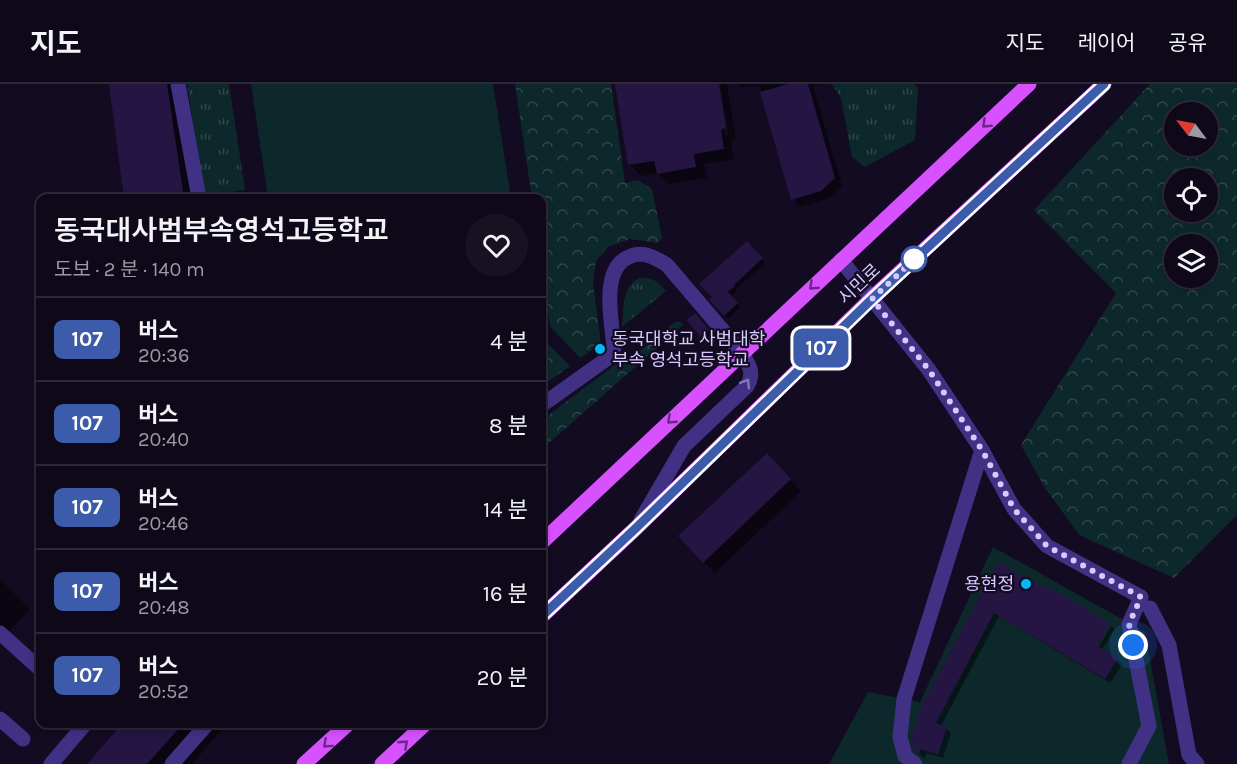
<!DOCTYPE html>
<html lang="ko">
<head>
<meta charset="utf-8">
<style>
	:root { --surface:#0e0819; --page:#171122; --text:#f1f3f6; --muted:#9b9aa2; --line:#2e2938 }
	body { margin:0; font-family:Karla,"Noto Sans KR",sans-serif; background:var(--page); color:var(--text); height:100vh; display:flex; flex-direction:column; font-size:22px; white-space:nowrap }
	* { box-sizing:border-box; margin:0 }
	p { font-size:20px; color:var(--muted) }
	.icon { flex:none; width:33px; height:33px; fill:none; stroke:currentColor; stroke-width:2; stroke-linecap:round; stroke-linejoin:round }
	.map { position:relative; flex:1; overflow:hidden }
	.panel { position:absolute; left:36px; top:110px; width:510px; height:534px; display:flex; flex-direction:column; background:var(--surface); border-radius:12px; box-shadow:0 3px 9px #0003,0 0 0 2px var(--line) }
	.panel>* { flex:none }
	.badge { padding:0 12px; border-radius:9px; font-size:21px; line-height:39px }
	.needle { width:39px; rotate:302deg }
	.controls { position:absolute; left:1164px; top:18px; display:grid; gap:12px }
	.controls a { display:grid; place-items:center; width:54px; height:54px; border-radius:50%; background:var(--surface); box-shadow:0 3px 9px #0003,0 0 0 2px var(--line); font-size:30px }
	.you { position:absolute; width:30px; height:30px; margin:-15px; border:4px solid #fff; border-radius:50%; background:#1a73e8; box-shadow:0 0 0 9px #1a73e833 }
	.map>.badge { position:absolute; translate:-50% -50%; box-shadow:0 0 0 3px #fff }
	.round { display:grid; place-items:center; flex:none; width:63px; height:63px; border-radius:32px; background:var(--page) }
	.overview { display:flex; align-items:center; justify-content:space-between; height:102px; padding:0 18px }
	h1 { font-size:28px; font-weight:600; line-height:45px }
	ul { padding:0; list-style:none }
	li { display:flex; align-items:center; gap:18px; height:84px; padding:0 18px; border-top:2px solid var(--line) }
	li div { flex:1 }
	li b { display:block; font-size:22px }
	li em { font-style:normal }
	li .badge { min-width:66px; font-weight:700; text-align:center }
	header { display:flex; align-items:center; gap:36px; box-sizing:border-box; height:84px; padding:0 30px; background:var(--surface); border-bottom:2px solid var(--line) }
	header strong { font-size:28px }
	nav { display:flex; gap:33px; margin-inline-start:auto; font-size:21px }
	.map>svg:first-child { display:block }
	.grass { fill:url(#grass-tufts) }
	.forest { fill:url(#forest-crowns); fill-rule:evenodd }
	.park { fill:#0d282b }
	.shadow { fill:#0007 }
	.building { fill:#251543 }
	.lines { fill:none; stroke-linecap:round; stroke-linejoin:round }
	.minor { stroke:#413184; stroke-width:15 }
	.major { stroke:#d851ff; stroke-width:15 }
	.oneway { stroke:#6b2a85 }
	.oneway2 { stroke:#8576bb }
	.line-casing { stroke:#fff; stroke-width:14 }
	.line { stroke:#3d5bab; stroke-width:9 }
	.walk { stroke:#d8caff; stroke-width:6; stroke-dasharray:0 10.8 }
	.stop-dot { fill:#fff; stroke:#3d5bab; stroke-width:3 }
	.poi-dot { fill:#00b9f5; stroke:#120b21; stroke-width:2 }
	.labels { text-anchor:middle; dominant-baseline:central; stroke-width:4.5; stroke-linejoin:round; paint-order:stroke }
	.street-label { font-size:18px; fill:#d8caff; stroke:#120b21 }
	.poi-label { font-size:18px; fill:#d8caff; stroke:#120b21; text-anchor:start }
</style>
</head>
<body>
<header>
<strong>지도</strong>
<nav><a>지도</a><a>레이어</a><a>공유</a></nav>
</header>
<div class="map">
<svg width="1237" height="680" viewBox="0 0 1237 680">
	<defs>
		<pattern id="grass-tufts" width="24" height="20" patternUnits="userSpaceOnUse" patternTransform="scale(1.5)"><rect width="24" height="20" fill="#0d282b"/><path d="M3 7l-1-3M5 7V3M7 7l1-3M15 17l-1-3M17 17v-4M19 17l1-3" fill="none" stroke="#30464b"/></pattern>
		<pattern id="forest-crowns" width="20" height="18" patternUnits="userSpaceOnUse" patternTransform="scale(1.5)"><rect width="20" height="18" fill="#0d282b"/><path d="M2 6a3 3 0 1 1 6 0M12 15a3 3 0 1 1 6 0" fill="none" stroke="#30464b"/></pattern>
	</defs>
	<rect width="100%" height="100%" fill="#120b21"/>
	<g class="grass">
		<path d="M187,0H229L245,106L204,112Z"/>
		<path d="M832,0H914L918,4L915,56L865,83L852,73L841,14Z"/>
		<path d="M639,194C654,194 656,196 666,207L622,243C624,225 621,204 639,194Z"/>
	</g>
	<g class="forest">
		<path d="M515,0H611L625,99L638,96L652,105L662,154L658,159L630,155L608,163L596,177L593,199L601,260L580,274L550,242L542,183V114H532Z"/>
		<path d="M1150,0H1237V431L1174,494L1079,451L1045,404L1021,361L1116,209L1034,126ZM1208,28V62H1174V28ZM1208,94V128H1174V94ZM1174,160H1208V194H1174Z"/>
		<path d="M675,238H680L683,241L542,365V336L616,280L640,267Z"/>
		<path d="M543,255L570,282L542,302V258Z"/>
	</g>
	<g class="park">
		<path d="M251,0H493L511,114H268Z"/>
		<path d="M993,463L1145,548L1169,680H829L868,608L920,618Z"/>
	</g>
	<g class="shadow">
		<path d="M111,0H176L192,114H126Z"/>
		<path d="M617,0H717L725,51H728L720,0H727L736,55L731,58L734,75L704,80L707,94L669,100L658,89L641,92L630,80Z"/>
		<path d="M738,0H826L813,1L842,102L829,114L800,123L793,115L760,2L741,3Z"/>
		<path d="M747,159L765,179L736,205L737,206L731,212L740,223L728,235L711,216Z"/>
		<path d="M695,231L711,250L706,255L689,236Z"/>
		<path d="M778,382L801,407L715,489L704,478Z"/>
		<path d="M999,480L1095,569L1111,542L1114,545L1102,566L1117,575L1122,580L1110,599L999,532L941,642L946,644L951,649L943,674L927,669L924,674L915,666Z"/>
		<path d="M0,495L30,525L0,557Z"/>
		<path d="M125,639H218L223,644L192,680H89Z"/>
	</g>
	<g class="building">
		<path d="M109,0H167L184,114H124Z"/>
		<path d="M615,0H719L726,43L721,46L724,65L694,70L696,83L657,90L654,77L628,81Z"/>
		<path d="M788,0H808L835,94L821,107L791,116L760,8Z"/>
		<path d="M747,157L763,174L734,201L735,202L728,208L738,219L724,232L709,215L712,213L699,200Z"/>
		<path d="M695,229L709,246L701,253L686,236Z"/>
		<path d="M767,369L791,395L703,479L678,452Z"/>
		<path d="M998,478L1043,504L1045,501L1110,539L1097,562L1118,574L1105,595L994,529L936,639L947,643L938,671L921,665L919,670L914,666L911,656L921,623Z"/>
		<path d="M123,639H184L147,680H87Z"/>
	</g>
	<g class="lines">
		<g class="minor">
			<path d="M178,0L199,114"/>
			<path d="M841,176L929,286L982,366L1014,425L1047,462L1141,513L1129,540L1149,642L1129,680"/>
			<path d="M542,321L608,274L614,264C612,238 599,183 631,172C644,167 656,174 667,181L742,269C749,281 755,289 747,302L684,362L641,436"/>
			<path d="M1150,524L1169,561L1189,671L1197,680"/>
			<path d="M0,549L40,585"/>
			<path d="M0,635L23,655"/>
			<path d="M51,680L86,639"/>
			<path d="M172,680L208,639"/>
			<path d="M915,680L905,672L900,653L904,615L982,366"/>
		</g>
		<g class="major">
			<path d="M542,458L1029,0"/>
			<path d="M542,532L636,444L871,215L1104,0"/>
			<path d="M304,680L349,639"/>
			<path d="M382,680L426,639"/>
		</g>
	</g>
	<defs><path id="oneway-chevron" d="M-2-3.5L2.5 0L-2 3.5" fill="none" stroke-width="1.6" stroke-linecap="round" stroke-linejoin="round" transform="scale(1.5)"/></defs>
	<g class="oneway">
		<use href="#oneway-chevron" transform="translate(986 40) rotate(137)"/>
		<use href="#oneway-chevron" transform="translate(813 202) rotate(137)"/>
		<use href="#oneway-chevron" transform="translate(671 336) rotate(137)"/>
		<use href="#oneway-chevron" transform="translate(327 660) rotate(138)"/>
		<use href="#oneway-chevron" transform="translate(404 660) rotate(-43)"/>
	</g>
	<use class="oneway2" href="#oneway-chevron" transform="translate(746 299) rotate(-58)"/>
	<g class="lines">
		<g class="line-casing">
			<path id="line" d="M542,532L636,444L872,215L1104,0"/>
		</g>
		<use href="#line" class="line"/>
		<path class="walk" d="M914,175L921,169L872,215L929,286L982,366L1014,425L1047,462L1141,513L1129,540L1133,561"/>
	</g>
	<circle class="stop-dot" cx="914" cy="175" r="12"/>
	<g class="poi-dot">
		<circle cx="600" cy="265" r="6"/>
		<circle cx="1026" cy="500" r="6"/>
	</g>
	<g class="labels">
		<g class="street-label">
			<text transform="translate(859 200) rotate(-43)">시민로</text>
		</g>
		<g class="poi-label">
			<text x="612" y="255">동국대학교 사범대학<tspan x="612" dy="21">부속 영석고등학교</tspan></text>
			<text x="1014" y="500" text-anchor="end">용현정</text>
		</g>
	</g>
</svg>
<div class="controls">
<a><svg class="needle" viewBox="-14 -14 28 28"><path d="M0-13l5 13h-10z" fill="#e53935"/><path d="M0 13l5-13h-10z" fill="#9b9aa2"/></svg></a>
<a><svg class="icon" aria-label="locate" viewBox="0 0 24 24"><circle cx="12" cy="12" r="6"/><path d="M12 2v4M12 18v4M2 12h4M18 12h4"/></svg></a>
<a><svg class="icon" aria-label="layers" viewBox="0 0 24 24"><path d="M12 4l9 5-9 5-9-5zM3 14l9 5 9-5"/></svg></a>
</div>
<div class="you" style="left:1133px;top:561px"></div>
<b class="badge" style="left:821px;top:264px;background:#3d5bab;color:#fff">107</b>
<section class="panel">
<div class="overview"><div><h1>동국대사범부속영석고등학교</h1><p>도보 · 2 분 · 140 m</p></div><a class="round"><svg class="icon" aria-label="heart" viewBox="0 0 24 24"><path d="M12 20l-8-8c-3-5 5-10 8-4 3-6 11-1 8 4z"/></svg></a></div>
<ul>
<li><span class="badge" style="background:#3d5bab;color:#fff">107</span><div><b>버스</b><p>20:36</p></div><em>4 분</em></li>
<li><span class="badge" style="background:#3d5bab;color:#fff">107</span><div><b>버스</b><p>20:40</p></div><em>8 분</em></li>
<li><span class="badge" style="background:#3d5bab;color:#fff">107</span><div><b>버스</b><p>20:46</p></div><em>14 분</em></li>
<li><span class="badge" style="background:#3d5bab;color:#fff">107</span><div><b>버스</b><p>20:48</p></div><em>16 분</em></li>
<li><span class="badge" style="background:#3d5bab;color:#fff">107</span><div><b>버스</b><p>20:52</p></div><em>20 분</em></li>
</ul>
</section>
</div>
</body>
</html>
